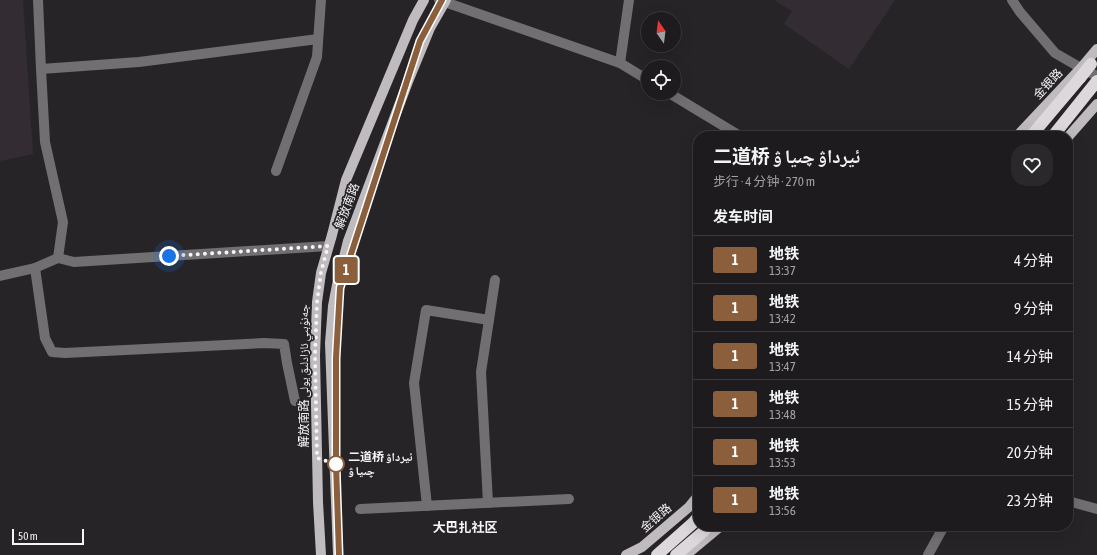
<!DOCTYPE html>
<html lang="zh">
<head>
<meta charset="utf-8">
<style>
	:root { --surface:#1d1b1d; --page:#2a282a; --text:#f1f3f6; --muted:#a0a1a4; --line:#3b393b }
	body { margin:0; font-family:"Asap Condensed","Noto Naskh Arabic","Noto Sans SC",sans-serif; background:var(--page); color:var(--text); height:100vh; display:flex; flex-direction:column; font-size:15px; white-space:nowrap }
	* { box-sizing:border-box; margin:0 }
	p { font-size:13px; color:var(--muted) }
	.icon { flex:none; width:22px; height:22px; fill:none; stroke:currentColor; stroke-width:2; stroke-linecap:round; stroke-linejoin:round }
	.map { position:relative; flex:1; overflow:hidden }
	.sheet { position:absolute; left:693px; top:131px; width:380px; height:400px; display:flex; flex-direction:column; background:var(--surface); border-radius:16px; box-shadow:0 4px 16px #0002,0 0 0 1px var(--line) }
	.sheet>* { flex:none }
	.badge { padding:0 8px; border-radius:3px; font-size:14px; line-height:26px }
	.needle { width:26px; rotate:346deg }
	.fabs { position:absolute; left:641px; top:12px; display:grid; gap:8px }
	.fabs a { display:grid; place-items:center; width:40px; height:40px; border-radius:50%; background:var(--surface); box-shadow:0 4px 16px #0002,0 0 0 1px var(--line); font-size:20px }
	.scale { position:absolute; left:12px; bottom:10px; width:72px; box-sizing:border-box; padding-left:4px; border:2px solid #f6f4f6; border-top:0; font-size:11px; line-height:14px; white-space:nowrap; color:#f6f4f6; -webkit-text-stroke:3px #272427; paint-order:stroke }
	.you { position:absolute; width:20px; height:20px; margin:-10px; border:3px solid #fff; border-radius:50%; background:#1a73e8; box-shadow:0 0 0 6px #1a73e833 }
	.map>.badge { position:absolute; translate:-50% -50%; box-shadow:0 0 0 2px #fff }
	h2 { padding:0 20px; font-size:15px; line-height:36px }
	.round { display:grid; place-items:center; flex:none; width:42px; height:42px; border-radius:16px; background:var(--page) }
	.overview { display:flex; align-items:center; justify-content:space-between; height:68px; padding:0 20px }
	h1 { font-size:19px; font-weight:700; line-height:30px }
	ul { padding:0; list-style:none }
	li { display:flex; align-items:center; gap:12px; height:48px; padding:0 20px; border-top:1px solid var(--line) }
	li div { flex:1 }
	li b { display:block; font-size:15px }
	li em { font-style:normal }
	li .badge { min-width:44px; font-weight:700; text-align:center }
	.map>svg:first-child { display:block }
	.built { fill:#342c33 }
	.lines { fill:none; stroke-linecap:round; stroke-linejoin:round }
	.minor { stroke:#716f71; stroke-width:10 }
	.major { stroke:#bfbbbe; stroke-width:10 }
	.highway { stroke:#ddd8dc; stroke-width:12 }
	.highway-bridge { stroke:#ddd8dc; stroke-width:12 }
	.line-casing { stroke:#fff; stroke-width:9 }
	.line { stroke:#8b5e3c; stroke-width:6 }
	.walk { stroke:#f6f4f6; stroke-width:4; stroke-dasharray:0 7.2 }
	.stop-dot { fill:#fff; stroke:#8b5e3c; stroke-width:2 }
	.labels { text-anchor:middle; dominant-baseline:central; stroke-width:3.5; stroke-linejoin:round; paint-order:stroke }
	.street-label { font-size:12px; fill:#f6f4f6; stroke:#272427 }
	.stop-label { font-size:12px; font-weight:bold; fill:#f6f4f6; stroke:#272427; text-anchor:start }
	.neighbourhood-label { font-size:13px; font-weight:bold; fill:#f6f4f6; stroke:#272427 }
</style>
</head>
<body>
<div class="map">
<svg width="1097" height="555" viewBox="0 0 1097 555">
	<rect width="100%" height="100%" fill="#272427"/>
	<g class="built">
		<path d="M0,0H23L33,154L0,161Z"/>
		<path d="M774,0H895L849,69L784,24L792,11Z"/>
	</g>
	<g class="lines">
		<g class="minor">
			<path d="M38,0L41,69L45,142L63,222L58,258"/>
			<path d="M439,0L620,63L648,80"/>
			<path d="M1012,0L1020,12L1055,53L1081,68L1097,76"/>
			<path d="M620,63L629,0"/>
			<path d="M41,69L139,62L318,39"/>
			<path d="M669,93L740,136"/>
			<path d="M276,171L317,57L321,0"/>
			<path d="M35,268L45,338L52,352L65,353L264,343L284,344L287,363L295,401"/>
			<path d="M0,276L35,268L58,258L74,262L328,246"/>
			<path d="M489,320L495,280"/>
			<path d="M1068,501L1097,509"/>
			<path d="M427,506L414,383L426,310L489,320L481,372L488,503"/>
			<path d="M360,509L569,499"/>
			<path d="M928,555L944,526"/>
		</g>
		<g class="major">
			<path d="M1017,136L1081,68L1097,49"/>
			<path d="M1068,137L1097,104"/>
			<path d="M321,555L318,502L315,355L317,302L321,273L332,235L346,180L413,20L424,0"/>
			<path d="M338,555L330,343L333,306L337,285L348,241L409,79L430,28L446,0"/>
			<path d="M626,555L642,547L689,507L698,496"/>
			<path d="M686,555L721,526"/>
		</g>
		<g class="highway">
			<path d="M1031,136L1080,78"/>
			<path d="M1053,136L1097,81"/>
			<path d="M657,555L693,523L698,517"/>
			<path d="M676,555L703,532L708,526"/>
		</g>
		<path class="highway-bridge" d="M1080,78L1091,64"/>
	</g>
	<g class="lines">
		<g class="line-casing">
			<path id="line" d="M339,555L336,464V358L340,288L420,41L442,0"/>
		</g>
		<use href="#line" class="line"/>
		<path class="walk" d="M169,256L328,246L321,272L317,302L315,355L317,458L336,464"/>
	</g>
	<circle class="stop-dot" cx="336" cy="464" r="8"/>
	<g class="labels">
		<g class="street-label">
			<text transform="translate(1048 84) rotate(-47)">金银路</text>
			<text transform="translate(347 206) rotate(-69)">解放南路</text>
			<text transform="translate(304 376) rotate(-90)">解放南路 جەنۇبىي ئازادلىق يولى</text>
			<text transform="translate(656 518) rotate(-41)">金银路</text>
		</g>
		<g class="stop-label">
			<text x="348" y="457">二道桥 ئيرداۋ<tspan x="348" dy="14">چىيا ۋ</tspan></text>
		</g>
		<g class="neighbourhood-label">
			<text x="465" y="527">大巴扎社区</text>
		</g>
	</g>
</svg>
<div class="fabs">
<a><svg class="needle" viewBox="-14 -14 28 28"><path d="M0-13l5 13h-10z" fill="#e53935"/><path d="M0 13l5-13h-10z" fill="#a0a1a4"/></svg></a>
<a><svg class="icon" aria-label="locate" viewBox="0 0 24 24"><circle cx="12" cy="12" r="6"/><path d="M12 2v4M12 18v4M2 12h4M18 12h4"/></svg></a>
</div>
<div class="scale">50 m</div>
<div class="you" style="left:169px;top:256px"></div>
<b class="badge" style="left:346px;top:270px;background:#8b5e3c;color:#fff">1</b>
<section class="sheet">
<div class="overview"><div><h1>二道桥 ئيرداۋ چىيا ۋ</h1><p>步行 · 4 分钟 · 270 m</p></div><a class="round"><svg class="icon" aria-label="heart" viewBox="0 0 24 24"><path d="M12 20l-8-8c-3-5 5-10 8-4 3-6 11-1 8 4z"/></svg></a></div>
<h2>发车时间</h2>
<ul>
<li><span class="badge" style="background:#8b5e3c;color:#fff">1</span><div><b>地铁</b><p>13:37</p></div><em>4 分钟</em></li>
<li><span class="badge" style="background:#8b5e3c;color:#fff">1</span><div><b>地铁</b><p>13:42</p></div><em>9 分钟</em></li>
<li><span class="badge" style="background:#8b5e3c;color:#fff">1</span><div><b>地铁</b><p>13:47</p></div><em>14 分钟</em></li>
<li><span class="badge" style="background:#8b5e3c;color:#fff">1</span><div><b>地铁</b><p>13:48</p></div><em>15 分钟</em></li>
<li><span class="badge" style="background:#8b5e3c;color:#fff">1</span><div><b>地铁</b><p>13:53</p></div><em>20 分钟</em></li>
<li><span class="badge" style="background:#8b5e3c;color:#fff">1</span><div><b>地铁</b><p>13:56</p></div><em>23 分钟</em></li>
</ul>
</section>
</div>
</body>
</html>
